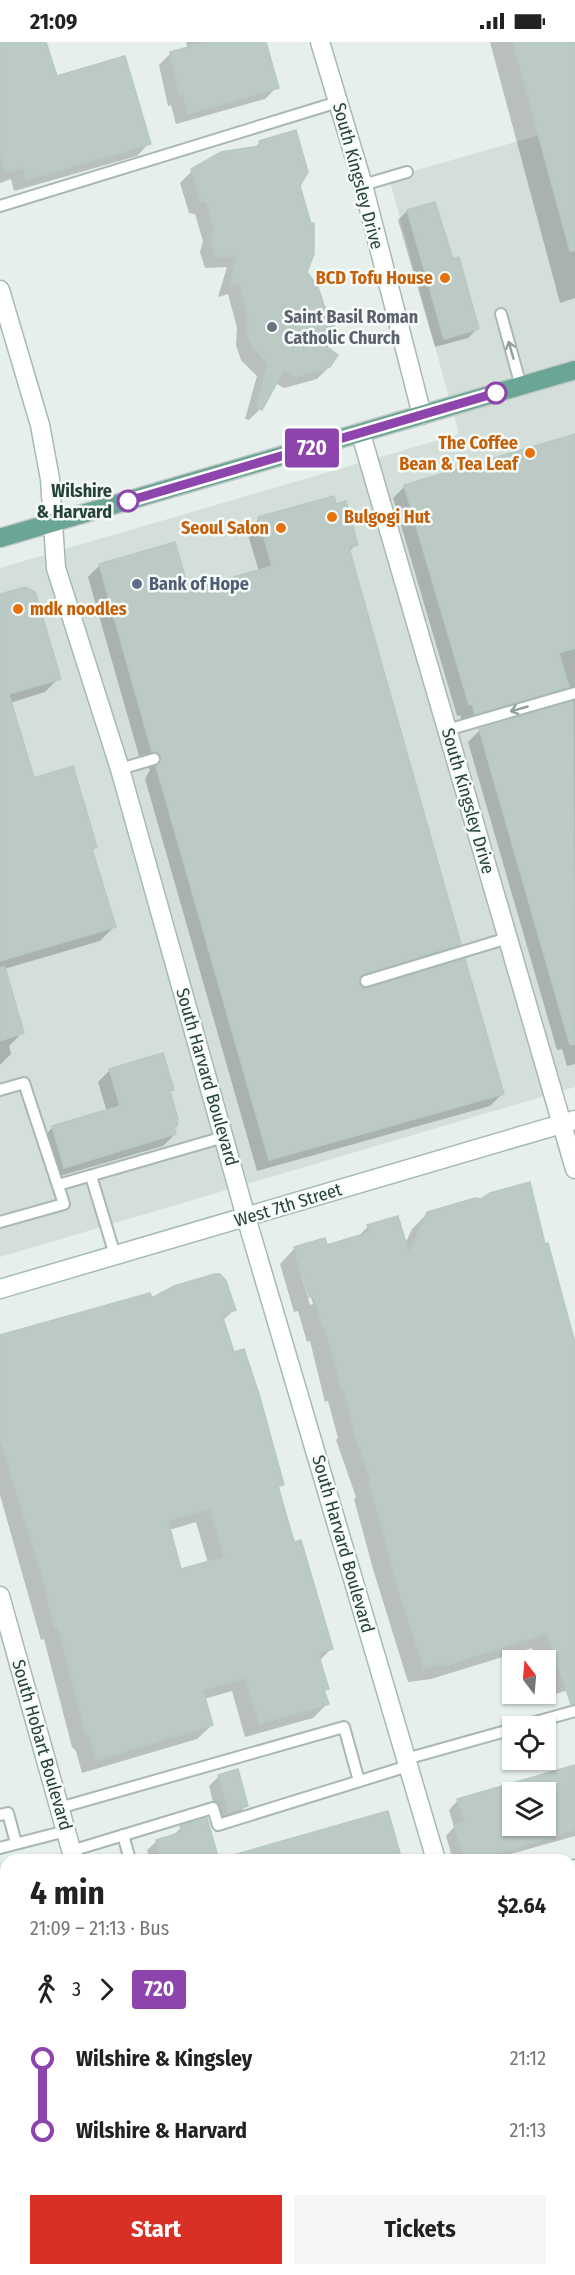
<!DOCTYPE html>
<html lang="en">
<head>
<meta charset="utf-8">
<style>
	:root { --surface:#fff; --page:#f6f6f6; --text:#222; --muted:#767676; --accent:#d93025 }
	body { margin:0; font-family:"Fira Sans Condensed",sans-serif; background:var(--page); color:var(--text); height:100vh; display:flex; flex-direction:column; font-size:22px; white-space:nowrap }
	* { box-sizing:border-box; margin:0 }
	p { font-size:20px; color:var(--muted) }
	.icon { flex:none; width:33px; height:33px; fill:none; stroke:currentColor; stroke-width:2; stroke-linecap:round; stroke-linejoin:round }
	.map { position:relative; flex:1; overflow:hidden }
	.details { position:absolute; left:0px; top:1812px; width:576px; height:422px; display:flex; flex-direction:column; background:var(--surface); border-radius:18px 18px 0 0; box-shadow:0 2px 4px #0004 }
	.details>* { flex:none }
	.badge { padding:0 12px; border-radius:4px; font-size:21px; line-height:39px }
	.needle { width:39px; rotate:344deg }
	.buttons { position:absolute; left:502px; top:1608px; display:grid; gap:12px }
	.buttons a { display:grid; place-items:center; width:54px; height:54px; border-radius:0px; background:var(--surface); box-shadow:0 2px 4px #0004; font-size:30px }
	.map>.badge { position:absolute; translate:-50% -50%; box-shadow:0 0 0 3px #fff }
	.legs { display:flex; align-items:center; gap:9px; height:66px; padding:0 30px; font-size:20px }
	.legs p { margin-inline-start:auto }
	.headline { display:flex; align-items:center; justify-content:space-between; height:102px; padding:0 30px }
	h1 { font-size:33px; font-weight:700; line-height:45px }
	.action { display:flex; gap:12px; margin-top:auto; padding:12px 30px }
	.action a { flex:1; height:69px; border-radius:0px; background:var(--accent); color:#fff; font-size:24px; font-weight:700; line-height:69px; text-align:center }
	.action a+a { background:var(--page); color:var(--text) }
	ul { padding:0 30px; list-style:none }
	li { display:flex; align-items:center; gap:21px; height:72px; font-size:22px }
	li i { display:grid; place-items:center; width:9px; height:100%; margin:0 8px; background:currentColor }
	li i::after { content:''; width:15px; height:15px; margin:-8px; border:4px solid; border-radius:50%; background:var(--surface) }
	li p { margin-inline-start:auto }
	li:first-child i { background:linear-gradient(#0000 50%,currentColor 0) }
	li:last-child i { background:linear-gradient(currentColor 50%,#0000 0) }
	.status { display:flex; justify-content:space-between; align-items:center; height:42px; padding:0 30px; background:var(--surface); direction:ltr }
	.status svg { height:16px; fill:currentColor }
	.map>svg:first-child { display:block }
	.built { fill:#d4dfda }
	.shadow { fill:#0003; fill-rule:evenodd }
	.building { fill:#bbcac4; stroke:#b8c9c2; stroke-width:1.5; fill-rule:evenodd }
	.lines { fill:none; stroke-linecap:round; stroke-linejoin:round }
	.lane-casing { stroke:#a8b8b2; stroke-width:14 }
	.street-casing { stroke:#a8b8b2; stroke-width:21 }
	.secondary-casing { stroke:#a4bbb3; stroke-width:21 }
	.primary-casing { stroke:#c2cac8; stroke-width:21 }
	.lane { stroke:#fff; stroke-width:10 }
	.street { stroke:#fff; stroke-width:18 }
	.secondary { stroke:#fff; stroke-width:18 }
	.primary { stroke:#6aa596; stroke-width:18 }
	.oneway { stroke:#92a09c }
	.line-1-casing { stroke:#fff; stroke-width:14 }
	.line-1 { stroke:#8e44ad; stroke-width:9 }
	.food-dot { fill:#e8710a; stroke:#f7fbf9; stroke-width:2 }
	.worship-dot { fill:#6b7280; stroke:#f7fbf9; stroke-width:2 }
	.stop-1-dot { fill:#fff; stroke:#8e44ad; stroke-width:3 }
	.service-dot { fill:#5c6f8a; stroke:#f7fbf9; stroke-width:2 }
	.labels { text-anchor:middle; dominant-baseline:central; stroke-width:5; stroke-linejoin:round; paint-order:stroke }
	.street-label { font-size:18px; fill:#24423a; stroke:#f7fbf9 }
	.food-label { font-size:18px; font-weight:bold; fill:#c56008; stroke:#f7fbf9; text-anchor:end }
	.worship-label { font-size:18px; font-weight:bold; fill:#5b616d; stroke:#f7fbf9; text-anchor:start }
	.stop-label { font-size:18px; font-weight:bold; fill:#24423a; stroke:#f7fbf9; text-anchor:end }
	.service-label { font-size:18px; font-weight:bold; fill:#4e5e75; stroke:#f7fbf9; text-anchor:start }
</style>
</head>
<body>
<div class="status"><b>21:09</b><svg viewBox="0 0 49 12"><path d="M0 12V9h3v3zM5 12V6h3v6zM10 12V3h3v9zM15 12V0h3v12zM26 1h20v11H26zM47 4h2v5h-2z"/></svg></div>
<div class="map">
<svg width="575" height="2233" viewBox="0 0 575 2233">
	<rect width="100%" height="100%" fill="#e6efeb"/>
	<path class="built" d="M575,83V1045L0,1215V526L459,392L389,136Z"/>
	<g class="shadow">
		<path d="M0,0H45L56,36L149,101L137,114L14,149L11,137L0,141Z"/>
		<path d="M186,0H264L277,45L265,57L176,82L171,63L168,64L159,23L171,11L188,7Z"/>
		<path d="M490,0H575V256L560,261Z"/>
		<path d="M260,100L298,144L305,230L329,325L317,337L284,346L275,341L260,367L249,378L245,377L257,334L241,318L236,303L237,286L228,252L218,255L227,225L205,226L200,210L203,199L195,172L189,171L180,141L192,129L254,106Z"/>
		<path d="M434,162L477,287L468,296L435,305L398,178L407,169Z"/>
		<path d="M575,394V1022L567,1024L562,1007L557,1008L468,700L480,688L573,661L560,655L463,683L460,673L457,674L393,456L405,444Z"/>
		<path d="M259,477L356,502L349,510L460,902L448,914L357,941L360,946L502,1052L490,1064L257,1129L145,737L150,728L147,723L141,721L88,535L99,524L174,502L188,550L259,530L247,489Z"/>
		<path d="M0,554L59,636L45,650L10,661L33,738L95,805L91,809L114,885L100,899L4,927L22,991L9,1004L11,1012L0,1023Z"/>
		<path d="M110,1028L172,1047L169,1051L176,1083L173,1086L175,1092L163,1104L53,1136L41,1097L53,1085L107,1070L98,1040Z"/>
		<path d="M428,1171L544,1203L575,1305V1646L549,1654L546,1618H536L532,1606L431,1637L408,1640L373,1527L354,1457L356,1455L336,1398L338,1396L328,1359L325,1360L310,1299L307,1300L298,1269L294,1270L280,1222L295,1206L326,1205L357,1195L368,1185L405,1202L412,1187ZM296,1214H299L313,1262L310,1263Z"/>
		<path d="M151,1259L234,1268L222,1279L282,1442L277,1447L331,1607L319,1619L328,1646L324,1650L327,1662L313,1676L245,1695L232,1649L204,1657L212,1683L197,1697L82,1731L76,1709L72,1705L44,1597L41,1598L0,1453V1296ZM196,1480L208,1521L180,1529L169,1488Z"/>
		<path d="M575,1724V1794L489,1818H453L446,1794L454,1785L449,1768L458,1758ZM513,1750H546V1784H513Z"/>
		<path d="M219,1734L246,1764L236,1774L218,1779L209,1744Z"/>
		<path d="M181,1786L218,1818H150L147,1808L157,1799L172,1794Z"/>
		<path d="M575,1878V2215L570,2198V1879Z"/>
		<path d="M0,1882L2,1890L6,1889V1960L0,1962Z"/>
		<path d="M6,2038V2089L0,2095V2040Z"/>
		<path d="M6,2200V2228H139L141,2233H0V2202Z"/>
		<path d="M221,2228H505L507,2233H223Z"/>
	</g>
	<g class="building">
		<path d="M0,0H46L57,34L125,14L151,102L26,138L23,126L11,130L4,126L0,112Z"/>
		<path d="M206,0H266L279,46L188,72L183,52L179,53L170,10Z"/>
		<path d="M513,0H575V209H570Z"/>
		<path d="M296,88L308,130L300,144L311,182L314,181V212L307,230L318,245L324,263L332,277L335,286L327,305L338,313L330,325L296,335L284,328L262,368L256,365L268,322L253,306L247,290L248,273L239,241L229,244L237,214L216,215L211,198L214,187L206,160H201L191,127L221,110L260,104L259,99Z"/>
		<path d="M435,160L453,217L459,215L479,287L444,297L407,168Z"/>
		<path d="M575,392V606L559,611L569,645L475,672L472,662L469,663L404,443Z"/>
		<path d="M334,454L336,462L346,459L358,503L349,506L461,902L364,932L359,941L361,945L368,946L465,917L504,1052L269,1118L156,724L161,715L159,711L152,710L99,522L175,500L189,548L272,524L258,475Z"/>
		<path d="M25,545L35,550L61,637L9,652L34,736L73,724L97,805L92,807L116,885L0,919V552Z"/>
		<path d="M573,659L575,1002L570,1003L479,687Z"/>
		<path d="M0,925H5L24,991L0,999Z"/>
		<path d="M163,1011L174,1048L170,1049L178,1077L177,1084H174L176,1092L64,1126L52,1084L120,1064L109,1027Z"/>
		<path d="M530,1140L545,1202L548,1201L575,1301V1661L571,1662L547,1591L448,1623L438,1622L424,1626L401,1556L369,1440L371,1439L351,1381L353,1380L343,1345L341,1346L325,1285H323L313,1254L309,1255L294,1205L325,1196L327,1203L370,1190L367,1183L398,1174L409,1211L427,1170L475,1156L481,1157L490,1151Z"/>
		<path d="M215,1232H220L226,1239L236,1268L222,1273L234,1310L244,1307L259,1352L284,1443L278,1444L294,1500L301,1498L333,1607L318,1611L329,1647L324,1648L329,1662L259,1682L246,1636L203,1648L213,1683L96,1718L90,1695L85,1691L58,1584L55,1585L47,1558L49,1557L0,1396V1293L150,1251L152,1256L174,1244ZM210,1467L224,1515L181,1527L168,1479Z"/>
		<path d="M575,1723V1788L475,1818H465L454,1783L465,1780L457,1757ZM513,1750H546V1784H513Z"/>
		<path d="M238,1727L248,1764L229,1770L218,1733Z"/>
		<path d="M388,1769L402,1818H233V1813Z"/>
		<path d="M207,1776L219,1818H162L156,1798L182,1790L180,1784Z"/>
	</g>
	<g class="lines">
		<g class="lane-casing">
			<g id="lane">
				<path d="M363,143L407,130"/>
				<path d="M0,164L338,60"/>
				<path d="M501,272L521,344"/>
				<path d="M447,688L575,651"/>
				<path d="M120,727L154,717"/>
				<path d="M366,939L508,896"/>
				<path d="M0,1048L24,1041L64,1162L0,1180"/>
				<path d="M91,1134L115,1213"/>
				<path d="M58,1143L224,1095"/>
				<path d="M521,1684L575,1669"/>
				<path d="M406,1717L513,1687"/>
				<path d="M59,1766L344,1685L359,1739"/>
				<path d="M0,1773L8,1771L16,1801"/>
				<path d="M123,1793L130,1818"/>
				<path d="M0,1806L66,1789"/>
				<path d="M71,1809L213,1766L218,1783L408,1724"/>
			</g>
		</g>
		<g class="street-casing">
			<g id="street">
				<path d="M320,0L363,143L422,373"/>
				<path d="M361,392L575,1127"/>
				<path d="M0,1554L74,1818"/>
				<path d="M189,2228L191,2233"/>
			</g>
		</g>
		<g class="secondary-casing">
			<g id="secondary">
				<path d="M0,248L40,383L50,437L56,526L120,727L246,1175L436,1818"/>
				<path d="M0,1247L575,1078"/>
				<path d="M570,1829L575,1827"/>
				<path d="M0,2003L6,2001"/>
				<path d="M551,2228L553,2233"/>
			</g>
		</g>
		<g class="primary-casing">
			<path id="primary" d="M0,496L575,328"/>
		</g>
		<use href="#lane" class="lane"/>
		<use href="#street" class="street"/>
		<use href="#secondary" class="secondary"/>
		<use href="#primary" class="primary"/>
	</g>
	<defs><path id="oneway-shaft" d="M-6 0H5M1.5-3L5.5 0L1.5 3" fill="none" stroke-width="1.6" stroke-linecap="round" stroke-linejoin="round" transform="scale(1.5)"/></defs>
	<g class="oneway">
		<use href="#oneway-shaft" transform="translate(511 308) rotate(-106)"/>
		<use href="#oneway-shaft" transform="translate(519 667) rotate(164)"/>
	</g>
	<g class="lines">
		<g class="line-1-casing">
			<path id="line-1" d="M128,459L496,351"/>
		</g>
		<use href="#line-1" class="line-1"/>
	</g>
	<g class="food-dot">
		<circle cx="445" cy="236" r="6"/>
		<circle cx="530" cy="411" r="6"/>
		<circle cx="332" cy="475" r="6"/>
		<circle cx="281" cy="486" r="6"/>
		<circle cx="18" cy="567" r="6"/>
	</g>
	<circle class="worship-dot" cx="272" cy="285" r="6"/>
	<g class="stop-1-dot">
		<circle cx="496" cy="351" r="10"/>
		<circle cx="128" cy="459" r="10"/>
	</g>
	<circle class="service-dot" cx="137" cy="542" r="6"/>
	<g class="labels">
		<g class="street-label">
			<text transform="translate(358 134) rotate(75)">South Kingsley Drive</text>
			<text transform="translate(468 759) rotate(74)">South Kingsley Drive</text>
			<text transform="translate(207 1035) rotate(74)">South Harvard Boulevard</text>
			<text transform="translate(288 1163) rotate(-17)">West 7th Street</text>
			<text transform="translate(343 1502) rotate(74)">South Harvard Boulevard</text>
			<text transform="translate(42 1703) rotate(74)">South Hobart Boulevard</text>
		</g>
		<g class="food-label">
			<text x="433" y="236">BCD Tofu House</text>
			<text x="518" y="401">The Coffee<tspan x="518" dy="21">Bean &amp; Tea Leaf</tspan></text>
			<text x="344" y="475" text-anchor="start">Bulgogi Hut</text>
			<text x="269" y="486">Seoul Salon</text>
			<text x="30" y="567" text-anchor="start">mdk noodles</text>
		</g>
		<g class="worship-label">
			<text x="284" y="275">Saint Basil Roman<tspan x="284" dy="21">Catholic Church</tspan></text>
		</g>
		<g class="stop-label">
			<text x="112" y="449">Wilshire<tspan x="112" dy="21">&amp; Harvard</tspan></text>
		</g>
		<g class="service-label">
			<text x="149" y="542">Bank of Hope</text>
		</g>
	</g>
</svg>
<div class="buttons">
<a><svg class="needle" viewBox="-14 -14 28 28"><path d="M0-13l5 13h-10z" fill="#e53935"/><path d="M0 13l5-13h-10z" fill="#767676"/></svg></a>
<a><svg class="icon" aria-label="locate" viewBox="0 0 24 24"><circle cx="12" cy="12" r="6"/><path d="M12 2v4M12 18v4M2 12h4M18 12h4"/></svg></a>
<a><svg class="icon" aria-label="layers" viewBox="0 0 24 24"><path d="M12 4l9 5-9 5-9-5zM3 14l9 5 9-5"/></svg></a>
</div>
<b class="badge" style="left:312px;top:406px;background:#8e44ad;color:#fff">720</b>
<section class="details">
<div class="headline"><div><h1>4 min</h1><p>21:09 – 21:13 · Bus</p></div><b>$2.64</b></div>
<div class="legs"><svg class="icon" aria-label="walk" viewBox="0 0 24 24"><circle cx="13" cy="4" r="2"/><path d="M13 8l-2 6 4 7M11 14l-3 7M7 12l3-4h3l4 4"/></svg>3<svg class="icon" aria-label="forward" viewBox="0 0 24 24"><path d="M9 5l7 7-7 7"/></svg><b class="badge" style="background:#8e44ad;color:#fff">720</b></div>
<ul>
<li><i style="color:#8e44ad"></i><b>Wilshire &amp; Kingsley</b><p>21:12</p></li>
<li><i style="color:#8e44ad"></i><b>Wilshire &amp; Harvard</b><p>21:13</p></li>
</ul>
<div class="action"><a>Start</a><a>Tickets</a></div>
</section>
</div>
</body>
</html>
